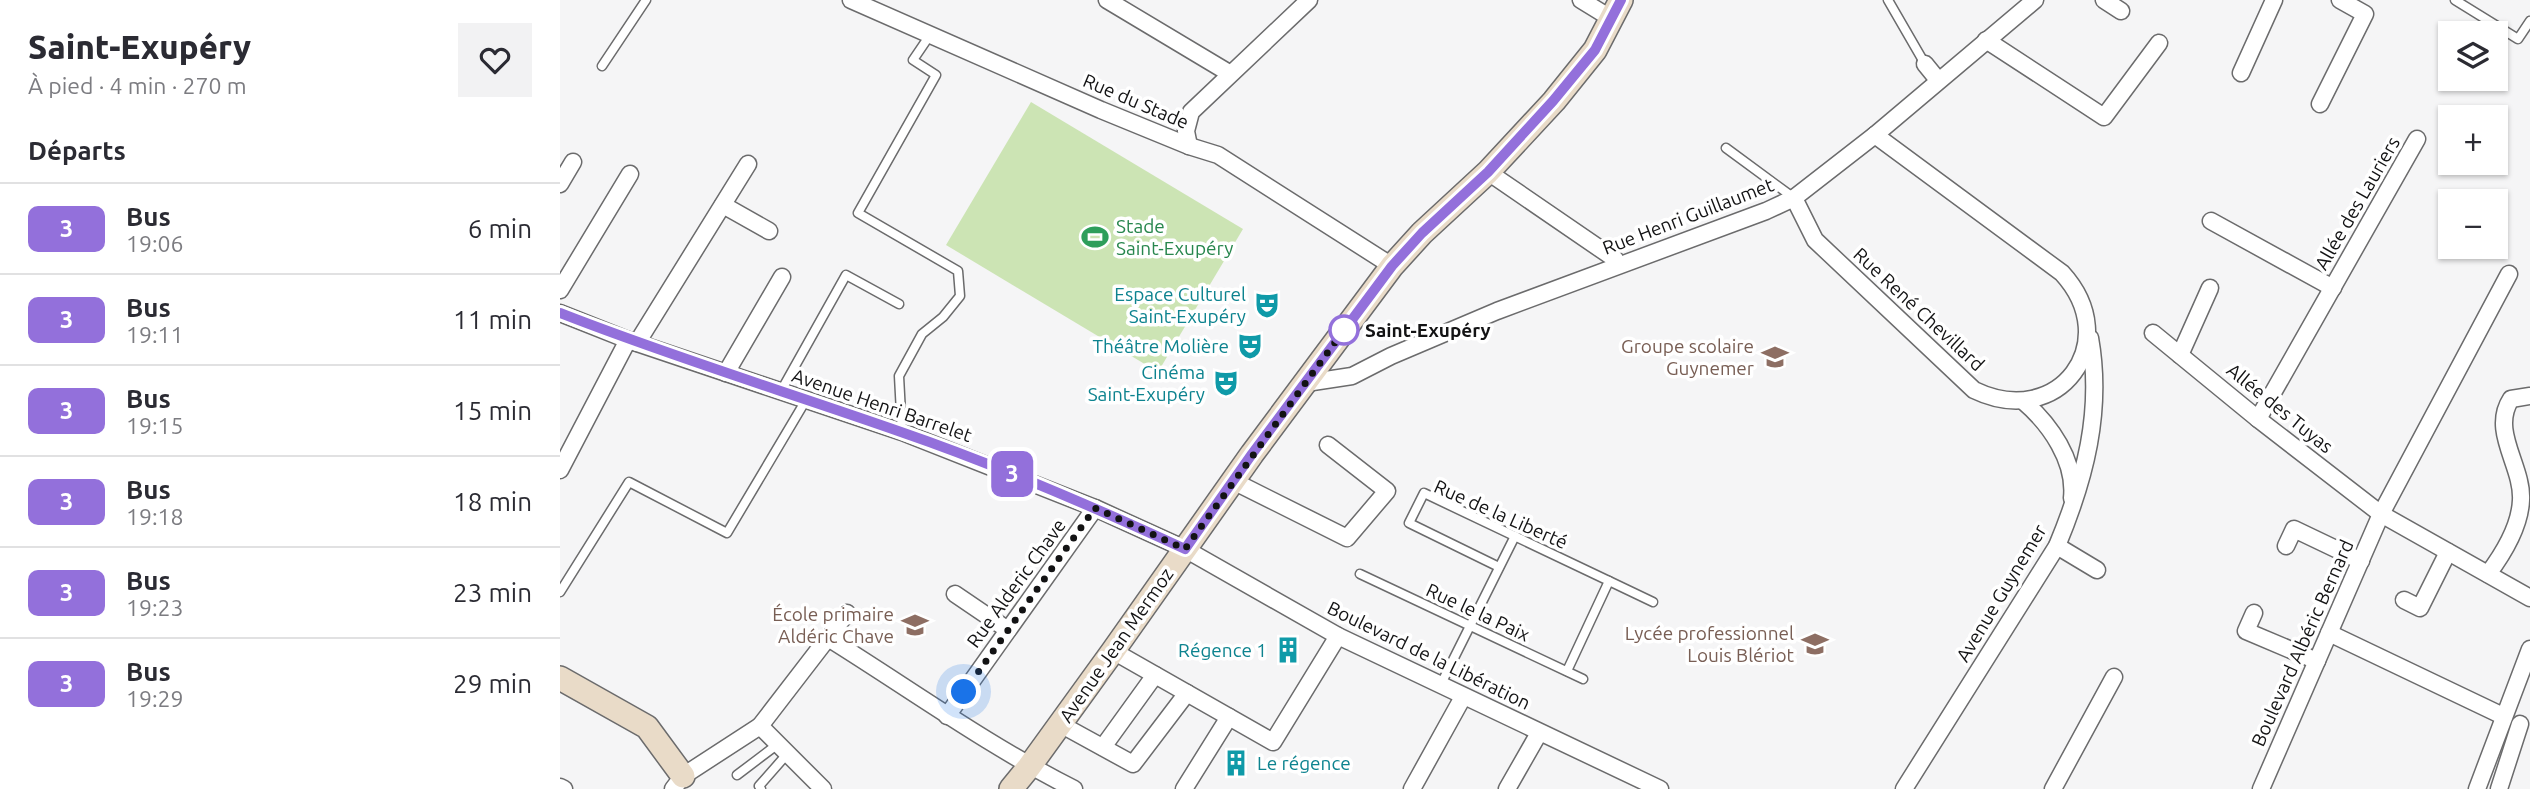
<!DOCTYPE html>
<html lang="fr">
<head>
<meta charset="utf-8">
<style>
	:root { --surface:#fff; --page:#f2f2f3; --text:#2b2b33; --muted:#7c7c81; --line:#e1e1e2 }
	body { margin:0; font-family:Ubuntu,sans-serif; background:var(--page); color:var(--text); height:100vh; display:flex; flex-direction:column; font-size:26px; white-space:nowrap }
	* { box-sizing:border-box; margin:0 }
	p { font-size:23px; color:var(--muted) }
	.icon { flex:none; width:38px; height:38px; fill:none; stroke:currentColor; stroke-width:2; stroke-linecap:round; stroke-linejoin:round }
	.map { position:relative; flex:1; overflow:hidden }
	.side { display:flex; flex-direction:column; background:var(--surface); width:560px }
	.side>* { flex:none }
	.badge { padding:0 14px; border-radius:10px; font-size:24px; line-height:46px }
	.tools { position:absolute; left:1878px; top:21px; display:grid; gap:14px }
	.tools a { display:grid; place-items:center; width:70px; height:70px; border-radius:0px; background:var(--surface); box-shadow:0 2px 5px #0004; font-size:35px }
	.you { position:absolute; width:35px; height:35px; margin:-18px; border:5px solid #fff; border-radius:50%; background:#1a73e8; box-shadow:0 0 0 10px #1a73e833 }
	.map>.badge { position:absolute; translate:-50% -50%; box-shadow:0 0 0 4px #fff }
	h2 { padding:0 28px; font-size:26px; line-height:63px }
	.round { display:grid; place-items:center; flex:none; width:74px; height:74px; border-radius:0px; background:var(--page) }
	.overview { display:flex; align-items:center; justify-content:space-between; height:119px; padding:0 28px }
	h1 { font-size:33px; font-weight:800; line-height:52px }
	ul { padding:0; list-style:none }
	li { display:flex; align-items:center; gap:21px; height:91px; padding:0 28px; border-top:2px solid var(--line) }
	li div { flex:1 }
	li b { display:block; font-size:26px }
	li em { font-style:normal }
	li .badge { min-width:77px; font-weight:700; text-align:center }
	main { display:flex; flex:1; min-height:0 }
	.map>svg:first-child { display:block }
	.green { fill:#cce4b4 }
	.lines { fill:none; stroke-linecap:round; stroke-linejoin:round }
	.lane-casing { stroke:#6b6b6c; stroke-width:11 }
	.street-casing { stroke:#6b6b6c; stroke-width:19 }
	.secondary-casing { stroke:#6b6b6c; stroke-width:26 }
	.lane { stroke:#fff; stroke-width:8 }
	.street { stroke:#fff; stroke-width:16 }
	.secondary { stroke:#e9dbc8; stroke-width:23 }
	.line-casing { stroke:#fff; stroke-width:16 }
	.line { stroke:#9370db; stroke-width:10 }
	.walk { stroke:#131314; stroke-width:7; stroke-dasharray:0 12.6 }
	.stop-dot { fill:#fff; stroke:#9370db; stroke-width:3.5 }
	.labels { text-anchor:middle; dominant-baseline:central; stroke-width:7; stroke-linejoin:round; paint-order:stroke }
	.street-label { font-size:19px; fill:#131314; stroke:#fff }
	.leisure-label { font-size:19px; fill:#27864d; stroke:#fff; text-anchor:start }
	.culture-label { font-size:19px; fill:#0d838f; stroke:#fff; text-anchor:end }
	.stop-label { font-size:19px; font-weight:bold; fill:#131314; stroke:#fff; text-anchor:start }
	.education-label { font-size:19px; fill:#785e54; stroke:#fff; text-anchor:end }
</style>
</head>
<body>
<main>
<section class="side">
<div class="overview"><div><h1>Saint-Exupéry</h1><p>À pied · 4 min · 270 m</p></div><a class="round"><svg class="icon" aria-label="heart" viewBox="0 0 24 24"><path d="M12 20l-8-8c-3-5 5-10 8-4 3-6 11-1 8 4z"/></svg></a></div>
<h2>Départs</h2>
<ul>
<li><span class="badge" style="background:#9370db;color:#fff">3</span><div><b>Bus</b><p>19:06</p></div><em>6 min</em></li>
<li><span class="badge" style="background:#9370db;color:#fff">3</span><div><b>Bus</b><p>19:11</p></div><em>11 min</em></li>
<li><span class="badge" style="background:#9370db;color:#fff">3</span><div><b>Bus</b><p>19:15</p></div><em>15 min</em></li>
<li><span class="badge" style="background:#9370db;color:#fff">3</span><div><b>Bus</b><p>19:18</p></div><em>18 min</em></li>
<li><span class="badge" style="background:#9370db;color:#fff">3</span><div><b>Bus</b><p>19:23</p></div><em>23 min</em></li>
<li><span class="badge" style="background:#9370db;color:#fff">3</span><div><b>Bus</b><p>19:29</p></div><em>29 min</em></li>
</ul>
</section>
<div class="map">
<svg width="1970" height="789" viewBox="0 0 1970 789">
	<rect width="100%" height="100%" fill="#f5f5f6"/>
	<path class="green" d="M471,102L683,229L598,372L386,245Z"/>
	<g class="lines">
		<g class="lane-casing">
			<g id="lane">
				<path d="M1328,0L1365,64"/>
				<path d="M1895,0L1958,39L1970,21"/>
				<path d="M42,66L86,0"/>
				<path d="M1166,148L1234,198"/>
				<path d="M221,391L286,275L339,304"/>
				<path d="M342,432L339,376L362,334L383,317L400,296L398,271L298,213L376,75L353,60L370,35"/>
				<path d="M939,567L849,523L864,493L1049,581L1007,671"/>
				<path d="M800,574L1023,679"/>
				<path d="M1049,581L1093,602"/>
				<path d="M0,592L69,482L167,533L246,400"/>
				<path d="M880,686L955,536"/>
				<path d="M177,775L218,744"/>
				<path d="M201,789L199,786L228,753"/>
			</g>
		</g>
		<g class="street-casing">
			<g id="street">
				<path d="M291,0L541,110L629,146L658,155L832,266"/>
				<path d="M547,0L669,73"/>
				<path d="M1021,0L1052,19"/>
				<path d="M1544,0L1561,11"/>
				<path d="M1426,40L1544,117L1599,43"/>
				<path d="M1365,64L1378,80"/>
				<path d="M1681,73L1714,0"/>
				<path d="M1760,104L1805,14L1780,0"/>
				<path d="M629,146L626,131L631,112L749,0"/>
				<path d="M928,172L1055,259"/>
				<path d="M0,184L13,162"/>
				<path d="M1234,198L1255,240L1414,390C1499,431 1565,342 1502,273L1315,135"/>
				<path d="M163,205L209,231"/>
				<path d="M1651,221L1773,288"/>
				<path d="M0,290L70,174"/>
				<path d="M0,313L68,340L342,432L535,508L625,549L778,636L1100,789"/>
				<path d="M1593,333L1698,419L1821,514L1970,598"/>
				<path d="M77,343L188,164"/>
				<path d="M1620,355L1650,288"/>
				<path d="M166,373L222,277"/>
				<path d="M746,383L792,376L831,356L937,311L1206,211L1234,198L1315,135L1475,0"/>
				<path d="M1463,401C1490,424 1516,461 1512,498"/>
				<path d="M1698,419L1857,139"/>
				<path d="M0,470L68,340"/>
				<path d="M673,481L787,538L827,491L768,445"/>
				<path d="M1497,546L1537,570"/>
				<path d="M1726,546L1734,529L1801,561"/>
				<path d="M1928,574C1943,554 1960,526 1961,500C1963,466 1930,431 1951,399L1970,396"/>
				<path d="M395,594L448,630"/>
				<path d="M1844,600L1860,608L1888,552"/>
				<path d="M1694,613L1686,631L1757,661"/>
				<path d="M1769,633L1943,716"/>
				<path d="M268,638C350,689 427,745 514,789"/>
				<path d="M553,651L713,742L778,636"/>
				<path d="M387,716L535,508"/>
				<path d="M500,724L573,764L627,693"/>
				<path d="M200,726L287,613"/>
				<path d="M543,747L595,675"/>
				<path d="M0,787L4,789"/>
				<path d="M113,789L123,776L200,726L263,789"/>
				<path d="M624,789L669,717"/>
				<path d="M852,789L903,697"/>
				<path d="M947,789L979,733"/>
				<path d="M1344,789L1497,546C1525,479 1543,411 1530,338"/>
				<path d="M1493,789L1554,677"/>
				<path d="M1701,789L1821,514L1949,274"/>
				<path d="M1917,789L1970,649"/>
				<path d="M1939,789L1960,724"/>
			</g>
		</g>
		<g class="secondary-casing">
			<g id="secondary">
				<path d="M0,678L87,727L123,776"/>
				<path d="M451,789L469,767L553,651L692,454L832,266L862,233L928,172L994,101L1035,50L1061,0"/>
			</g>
		</g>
		<use href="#lane" class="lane"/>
		<use href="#street" class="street"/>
		<use href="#secondary" class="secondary"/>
	</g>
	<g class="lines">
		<g class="line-casing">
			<path id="line" d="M0,313C112,357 227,392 341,432C437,465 532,506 625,549L692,454L832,266L862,233L928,172L993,101L1035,50L1061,0"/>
		</g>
		<use href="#line" class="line"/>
		<path class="walk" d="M404,692L535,508L625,549L784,330"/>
	</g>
	<defs>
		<g id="stadium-bare" transform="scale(2.1)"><path d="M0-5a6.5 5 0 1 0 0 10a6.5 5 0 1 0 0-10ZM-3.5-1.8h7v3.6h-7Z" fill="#2e9e5b" stroke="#fff" stroke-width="2.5" paint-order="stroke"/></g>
		<g id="theatre-bare" transform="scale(2.1)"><path d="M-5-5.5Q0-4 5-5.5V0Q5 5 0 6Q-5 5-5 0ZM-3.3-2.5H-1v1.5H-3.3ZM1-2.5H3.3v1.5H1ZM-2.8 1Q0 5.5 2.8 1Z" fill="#0f9aa8" stroke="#fff" stroke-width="2.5" paint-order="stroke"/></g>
		<g id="school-bare" transform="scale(2.1)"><path d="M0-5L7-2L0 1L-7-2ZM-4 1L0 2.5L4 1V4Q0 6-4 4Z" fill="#8d6e63" stroke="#fff" stroke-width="2.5" paint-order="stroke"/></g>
		<g id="building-bare" transform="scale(2.1)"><path d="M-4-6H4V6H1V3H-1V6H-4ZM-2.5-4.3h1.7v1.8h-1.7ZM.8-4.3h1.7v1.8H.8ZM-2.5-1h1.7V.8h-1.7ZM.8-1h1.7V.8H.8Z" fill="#0f9aa8" stroke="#fff" stroke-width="2.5" paint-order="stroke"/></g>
	</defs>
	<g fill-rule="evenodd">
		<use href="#stadium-bare" x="535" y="237"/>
		<use href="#theatre-bare" x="707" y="305"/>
		<use href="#theatre-bare" x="690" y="346"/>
		<use href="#school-bare" x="1215" y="357"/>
		<use href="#theatre-bare" x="666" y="383"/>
		<use href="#school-bare" x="355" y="625"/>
		<use href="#school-bare" x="1255" y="644"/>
		<use href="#building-bare" x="728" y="650"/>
		<use href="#building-bare" x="676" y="763"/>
	</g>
	<circle class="stop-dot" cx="784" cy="330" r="14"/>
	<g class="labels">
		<g class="street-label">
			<text transform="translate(576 101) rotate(23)">Rue du Stade</text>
			<text transform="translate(1797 203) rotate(-60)">Allée des Lauriers</text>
			<text transform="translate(1128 216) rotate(-21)">Rue Henri Guillaumet</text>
			<text transform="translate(1359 309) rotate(43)">Rue René Chevillard</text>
			<text transform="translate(322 405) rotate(19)">Avenue Henri Barrelet</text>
			<text transform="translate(1720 408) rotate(39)">Allée des Tuyas</text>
			<text transform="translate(941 514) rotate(24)">Rue de la Liberté</text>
			<text transform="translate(456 583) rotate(-54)">Rue Alderic Chave</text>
			<text transform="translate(1441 593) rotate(-59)">Avenue Guynemer</text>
			<text transform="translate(918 612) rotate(25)">Rue le la Paix</text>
			<text transform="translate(1742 643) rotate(-66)">Boulevard Albéric Bernard</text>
			<text transform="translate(556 645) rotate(-55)">Avenue Jean Mermoz</text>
			<text transform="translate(869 655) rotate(26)">Boulevard de la Libération</text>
		</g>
		<g class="leisure-label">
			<text x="556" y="226">Stade<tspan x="556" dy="22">Saint-Exupéry</tspan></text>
		</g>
		<g class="culture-label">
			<text x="686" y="294">Espace Culturel<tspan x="686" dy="22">Saint-Exupéry</tspan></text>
			<text x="669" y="346">Théâtre Molière</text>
			<text x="645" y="372">Cinéma<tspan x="645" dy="22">Saint-Exupéry</tspan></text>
			<text x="707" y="650">Régence 1</text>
			<text x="697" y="763" text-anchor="start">Le régence</text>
		</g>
		<g class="stop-label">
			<text x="805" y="330">Saint-Exupéry</text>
		</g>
		<g class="education-label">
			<text x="1194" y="346">Groupe scolaire<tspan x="1194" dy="22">Guynemer</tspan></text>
			<text x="334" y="614">École primaire<tspan x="334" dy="22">Aldéric Chave</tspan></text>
			<text x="1234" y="633">Lycée professionnel<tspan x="1234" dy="22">Louis Blériot</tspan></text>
		</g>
	</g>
</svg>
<div class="tools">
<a><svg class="icon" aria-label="layers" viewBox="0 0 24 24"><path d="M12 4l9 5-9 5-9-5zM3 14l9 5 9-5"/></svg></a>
<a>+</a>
<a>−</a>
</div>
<div class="you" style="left:404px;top:692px"></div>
<b class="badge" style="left:452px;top:474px;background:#9370db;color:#fff">3</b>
</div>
</main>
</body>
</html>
